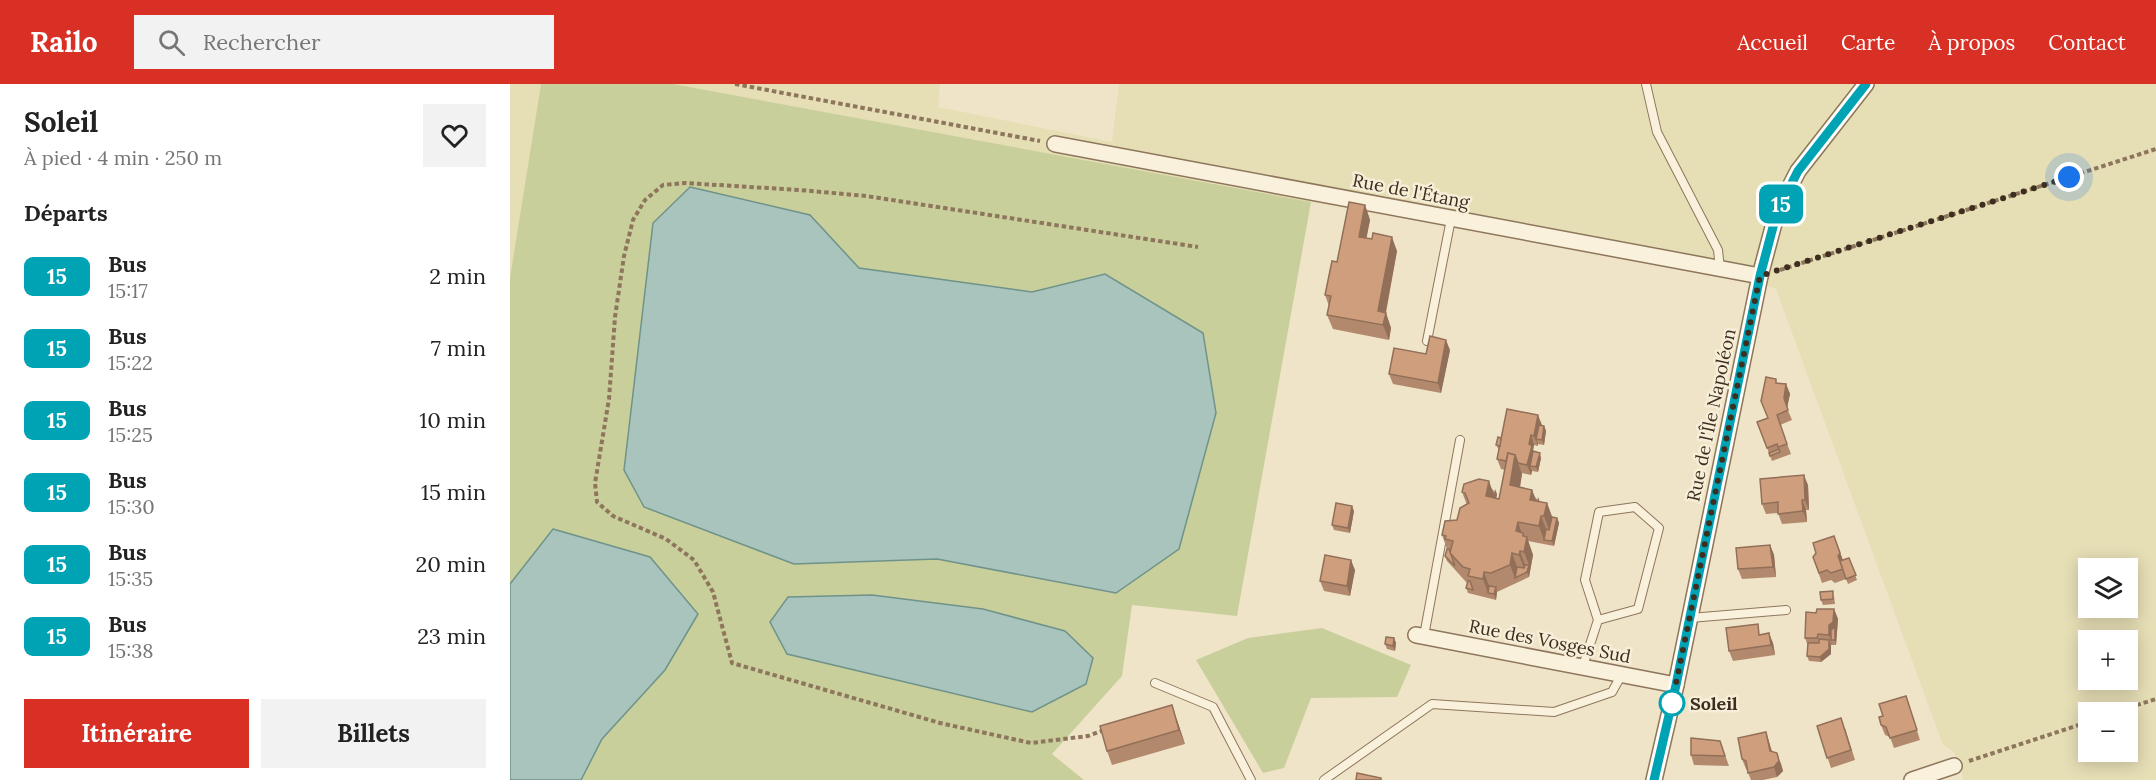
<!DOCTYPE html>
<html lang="fr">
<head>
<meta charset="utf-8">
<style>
	:root { --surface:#fff; --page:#f2f2f2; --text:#222; --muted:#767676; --accent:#d93025 }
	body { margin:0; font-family:Lora,serif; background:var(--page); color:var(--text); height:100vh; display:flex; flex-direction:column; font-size:22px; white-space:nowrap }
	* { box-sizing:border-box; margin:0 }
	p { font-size:20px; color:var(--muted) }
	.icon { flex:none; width:33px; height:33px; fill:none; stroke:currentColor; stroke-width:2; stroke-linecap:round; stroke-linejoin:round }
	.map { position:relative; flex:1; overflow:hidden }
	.sheet { display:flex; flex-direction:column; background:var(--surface); width:510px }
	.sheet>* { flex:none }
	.badge { padding:0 12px; border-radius:9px; font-size:21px; line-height:39px }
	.fabs { position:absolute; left:1568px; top:474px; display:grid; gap:12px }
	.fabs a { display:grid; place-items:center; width:60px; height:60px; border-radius:0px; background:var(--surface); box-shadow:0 3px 15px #0003; font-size:30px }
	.you { position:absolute; width:30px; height:30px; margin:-15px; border:4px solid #fff; border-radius:50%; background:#1a73e8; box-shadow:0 0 0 9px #1a73e833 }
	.map>.badge { position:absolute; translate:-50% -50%; box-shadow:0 0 0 3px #fff }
	h2 { padding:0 24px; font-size:22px; line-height:54px }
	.round { display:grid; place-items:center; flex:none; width:63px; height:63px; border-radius:0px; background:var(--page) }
	.overview { display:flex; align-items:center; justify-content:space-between; height:102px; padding:0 24px }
	h1 { font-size:28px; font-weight:700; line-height:45px }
	.cta { display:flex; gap:12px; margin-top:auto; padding:12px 24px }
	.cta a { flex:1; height:69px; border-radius:0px; background:var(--accent); color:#fff; font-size:24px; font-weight:700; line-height:69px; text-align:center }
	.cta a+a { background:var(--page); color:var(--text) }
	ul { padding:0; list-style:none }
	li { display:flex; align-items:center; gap:18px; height:72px; padding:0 24px }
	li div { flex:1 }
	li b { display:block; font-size:22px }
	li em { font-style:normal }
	li .badge { min-width:66px; font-weight:700; text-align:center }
	header { display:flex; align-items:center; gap:36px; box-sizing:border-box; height:84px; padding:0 30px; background:var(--accent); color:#fff }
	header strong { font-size:28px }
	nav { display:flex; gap:33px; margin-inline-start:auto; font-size:21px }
	.search { width:420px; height:54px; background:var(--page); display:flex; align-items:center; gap:15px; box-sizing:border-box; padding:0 21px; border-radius:0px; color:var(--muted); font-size:22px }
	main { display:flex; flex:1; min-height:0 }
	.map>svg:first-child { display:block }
	.farmland { fill:#e6deb5; fill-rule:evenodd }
	.green { fill:#c9cf9b; fill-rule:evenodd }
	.water { fill:#a9c4bc; stroke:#6f938a; stroke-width:1.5 }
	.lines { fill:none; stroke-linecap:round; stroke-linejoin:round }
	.lane-casing { stroke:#8d765c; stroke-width:10 }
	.street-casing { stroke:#8d765c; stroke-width:18 }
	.path { stroke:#8d765c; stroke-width:4; stroke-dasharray:4.5 3; stroke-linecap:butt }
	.lane { stroke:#faf1dc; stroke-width:8 }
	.street { stroke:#faf1dc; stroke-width:15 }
	.wall { fill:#b2896c }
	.shaded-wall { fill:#916f58 }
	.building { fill:#cf9f7d; stroke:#916f58; stroke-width:1.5 }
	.line-casing { stroke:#fff; stroke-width:14 }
	.line { stroke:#00a3b4; stroke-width:9 }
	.walk { stroke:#3d2e20; stroke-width:6; stroke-dasharray:0 10.8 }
	.stop-dot { fill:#fff; stroke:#00a3b4; stroke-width:3 }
	.labels { text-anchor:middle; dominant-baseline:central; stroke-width:5; stroke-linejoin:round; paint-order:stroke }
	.street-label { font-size:18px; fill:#3d2e20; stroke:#f7eed8 }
	.stop-label { font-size:18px; font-weight:bold; fill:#3d2e20; stroke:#f7eed8; text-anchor:start }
</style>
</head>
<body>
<header>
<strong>Railo</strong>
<div class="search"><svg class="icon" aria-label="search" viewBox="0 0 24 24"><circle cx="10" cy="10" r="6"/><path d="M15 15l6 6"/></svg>Rechercher</div>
<nav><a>Accueil</a><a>Carte</a><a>À propos</a><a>Contact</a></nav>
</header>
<main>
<section class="sheet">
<div class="overview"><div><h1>Soleil</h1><p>À pied · 4 min · 250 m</p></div><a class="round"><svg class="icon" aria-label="heart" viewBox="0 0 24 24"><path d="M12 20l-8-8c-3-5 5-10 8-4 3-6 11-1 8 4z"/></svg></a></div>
<h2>Départs</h2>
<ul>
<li><span class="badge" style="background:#00a3b4;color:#fff">15</span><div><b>Bus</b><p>15:17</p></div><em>2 min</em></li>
<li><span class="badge" style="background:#00a3b4;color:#fff">15</span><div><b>Bus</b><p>15:22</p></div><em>7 min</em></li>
<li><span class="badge" style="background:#00a3b4;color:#fff">15</span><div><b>Bus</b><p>15:25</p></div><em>10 min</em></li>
<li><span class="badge" style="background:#00a3b4;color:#fff">15</span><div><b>Bus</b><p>15:30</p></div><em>15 min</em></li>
<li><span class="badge" style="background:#00a3b4;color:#fff">15</span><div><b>Bus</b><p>15:35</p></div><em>20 min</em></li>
<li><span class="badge" style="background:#00a3b4;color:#fff">15</span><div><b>Bus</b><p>15:38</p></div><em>23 min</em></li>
</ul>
<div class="cta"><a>Itinéraire</a><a>Billets</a></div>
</section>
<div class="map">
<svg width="1646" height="696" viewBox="0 0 1646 696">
	<rect width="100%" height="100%" fill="#f0e4c8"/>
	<g class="farmland">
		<path d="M0,0H31L0,194Z"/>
		<path d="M163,0H430L428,23L602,58L609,0H1646V696H1454L1444,668L1433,661L1266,205L1209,185L801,118ZM1578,484H1617V524H1578ZM1578,556H1617V596H1578ZM1578,628H1617V668H1578Z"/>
	</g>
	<g class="green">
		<path d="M31,0H163L801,118L727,532L622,521L612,592L542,670L574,696H71L92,655L155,586L0,500V194ZM300,131L349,184L522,208L595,190L606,509L427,475L284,480ZM362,511L473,525L555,547Z"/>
		<path d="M812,544L901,581L887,613L801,614L774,684L753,689L686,576L738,554Z"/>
	</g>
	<g class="water">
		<path d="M180,103L300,131L349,184L522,208L595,190L693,249L706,329L669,465L606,509L427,475L284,480L134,423L114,386L143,139Z"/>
		<path d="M43,445L140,473L188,530L155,586L92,655L71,696H0V500Z"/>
		<path d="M362,511L473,525L555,547L583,574L576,600L522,628L277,570L260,538L278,513Z"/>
	</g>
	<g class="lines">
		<g class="lane-casing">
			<g id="lane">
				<path d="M1136,0L1147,48L1208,166L1210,185"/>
				<path d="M917,257L941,135"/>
				<path d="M1180,534L1276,526"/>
				<path d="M914,552L950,356"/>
				<path d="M1073,582L1088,536L1075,496L1089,428L1125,423L1149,444L1128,525L1088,536"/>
				<path d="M645,599L703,623L741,696"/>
				<path d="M814,696L922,620L1044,628L1102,608L1112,590"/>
			</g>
		</g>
		<g class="street-casing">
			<g id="street">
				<path d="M545,60L1250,192"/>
				<path d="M906,551L1166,601"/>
				<path d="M1144,696L1166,601L1250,192L1267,128L1288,87L1356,0"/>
				<path d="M1402,696L1444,682"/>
			</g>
		</g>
		<g class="path">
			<path d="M225,0L530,57"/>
			<path d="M1270,186L1646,65"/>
			<path d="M1605,628L1646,615"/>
			<path d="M594,646L578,652L521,659L430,639L222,579L203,508L184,476L156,455L103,432L87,418L85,399L99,315L105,233L114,172L123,136L135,116L153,101L175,99L290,106L356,112L688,163"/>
			<path d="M1459,677L1578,638"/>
		</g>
		<use href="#lane" class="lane"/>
		<use href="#street" class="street"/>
	</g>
	<g class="wall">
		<path d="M855,121L860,136L856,154L887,167L876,229L881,244L879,256L823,245L817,231L819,222L815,211L827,178Z"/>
		<path d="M940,266L931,309L883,300L879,290L916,270Z"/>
		<path d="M1268,299L1276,300L1280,310L1277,324L1282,336L1270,341L1281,370L1262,377L1247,338L1258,334Z"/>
		<path d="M1032,342H1034L1036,347L1034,361L1028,360V362L1024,361L1023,366L1031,374L1028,388L1022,387L1021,391L1012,389L1010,403L1022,406L1025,413L1030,418L1037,419L1042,433L1047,434L1049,439L1044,462L1018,457L1023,471L1019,493L987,508L986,516L958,509L956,504L957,499L937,477L935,472L937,465L932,451L947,436L957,421L952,408L981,404L987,410L986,415H989L995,386L991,385L987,375L989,366L986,361L991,354Z"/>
		<path d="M1298,401L1299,426H1296L1297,438L1272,440L1268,429L1256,430L1252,420Z"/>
		<path d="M844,427L840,449L824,446L822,441Z"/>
		<path d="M1324,452L1333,476L1339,474L1347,496L1338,500L1336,495L1325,499L1321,496L1312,499L1303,473Z"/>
		<path d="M1260,461L1264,471L1266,493L1232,495L1228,485Z"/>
		<path d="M845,486L840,512L814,507L810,497Z"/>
		<path d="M1324,512L1325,520L1313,521L1311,516Z"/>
		<path d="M1324,525L1328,535L1326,561H1321V570L1311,578L1299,577L1297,572L1298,562L1295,554L1306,529Z"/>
		<path d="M1251,550L1263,559L1265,571L1223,577L1219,567Z"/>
		<path d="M884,554L886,559L885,567L877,565L875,560Z"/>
		<path d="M1396,612L1410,656L1384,664L1380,653L1375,651L1371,641L1373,632Z"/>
		<path d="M667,636L675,660L602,681L597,667Z"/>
		<path d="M1307,642L1335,644L1345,676L1321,684Z"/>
		<path d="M1256,648L1262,667L1271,679L1273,687L1267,693L1253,696H1241L1237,686L1236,685L1232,675Z"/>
		<path d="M1210,657L1219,682L1184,681L1181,671Z"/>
	</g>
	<g class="shaded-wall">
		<path d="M855,121L860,136L854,167L849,153Z"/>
		<path d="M882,153L887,167L873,242L868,227Z"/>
		<path d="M876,229L881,244L879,256L873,241Z"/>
		<path d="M936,256L940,266L931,309L928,299Z"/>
		<path d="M1276,300L1280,310L1277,324L1274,314Z"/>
		<path d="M1028,331L1032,341L1029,355H1026L1028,360V362L1024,352Z"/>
		<path d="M1034,342L1036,347L1034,361L1032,356Z"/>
		<path d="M1021,351L1024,361L1023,366L1025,372L1020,382L1022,387L1021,391L1017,381L1019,360Z"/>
		<path d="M1030,369L1031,374L1028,388L1026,383Z"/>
		<path d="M1005,371L1012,390L1008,415L1000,401Z"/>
		<path d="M1294,391L1298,401L1299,426L1295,416Z"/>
		<path d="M979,397L984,411L985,405L987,410L983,431L976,412Z"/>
		<path d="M1022,406L1027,419L1028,413L1030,418L1027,435L1020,416Z"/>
		<path d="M1292,416L1296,426L1297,438L1293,427Z"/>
		<path d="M1037,419L1044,438L1041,451L1034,432Z"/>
		<path d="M842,422L844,427L840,449L838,444Z"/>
		<path d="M1031,432L1038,450L1034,456L1029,442Z"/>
		<path d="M1047,434L1049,439L1044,462L1042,457Z"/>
		<path d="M1008,438L1014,456L1006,447Z"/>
		<path d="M1013,449L1016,456L1017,453L1023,471L1019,493L1017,488L1019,481L1014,468Z"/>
		<path d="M1260,461L1264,471L1266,493L1263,483Z"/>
		<path d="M1010,467L1017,486L1016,489L1009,471Z"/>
		<path d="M1002,469L1009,488L1005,494L1000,481Z"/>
		<path d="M1330,469L1334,479L1331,482L1328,472Z"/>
		<path d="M841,476L845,486L840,512L837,502Z"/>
		<path d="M974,488L981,507L978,509L973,495Z"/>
		<path d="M986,503L987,508L986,516L984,510Z"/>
		<path d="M1324,525L1328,535L1326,561L1325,556H1321L1322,561L1319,551V541Z"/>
		<path d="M1259,549L1263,559L1265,571L1261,561Z"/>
		<path d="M884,554L886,559L885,567L883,562Z"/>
		<path d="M1319,556L1321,561V570L1311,578L1310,573Z"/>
		<path d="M662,621L675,660L669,646Z"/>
		<path d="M1256,648L1259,658L1264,677L1260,667Z"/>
		<path d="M1267,669L1273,687L1267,693L1264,683Z"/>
	</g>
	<g class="building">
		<path d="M839,118L855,121L849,153L862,155L863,149L882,153L868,227L876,229L873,241L817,231L821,212L815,211L822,177L827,178Z"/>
		<path d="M920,252L936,256L928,299L879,290L884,264L916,270Z"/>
		<path d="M1256,293L1266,295V299L1276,300L1274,314L1278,326L1267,331L1277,360L1268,363L1267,360L1257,364L1247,338L1258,334L1251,317Z"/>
		<path d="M997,325L1028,331L1024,352L1021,351L1019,360L1022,362L1017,381L1008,379L1005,371L998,369L996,377L987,375Z"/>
		<path d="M1029,341L1034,342L1032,356L1026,355Z"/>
		<path d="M988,353L991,354L990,362L986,361Z"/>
		<path d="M1269,365L1270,368L1260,372L1259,369Z"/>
		<path d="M1023,367L1030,369L1026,383L1020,382Z"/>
		<path d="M998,369L1005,371L1000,401L1022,406L1020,416L1037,419L1034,432H1031L1029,442L1008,438L1006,447L1013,449V452L1017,453L1014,468L1010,467L1009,471L1002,469L1000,481L981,489L974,488L973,495L958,492L960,485L953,483L940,469L943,457L935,455L936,452L932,451L935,437L947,436L950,424L959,419L955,409L952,408L954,400L969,395L979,397L976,412L989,415Z"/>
		<path d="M1294,391L1295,416H1292L1293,427L1268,430V418L1252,420L1250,395Z"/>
		<path d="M826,419L842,422L838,444L822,441Z"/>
		<path d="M1042,433L1047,434L1042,457L1034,456L1036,445L1039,446Z"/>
		<path d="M1324,452L1330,469L1328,472L1333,485L1321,489L1317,486L1309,489L1303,473L1306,469L1303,459Z"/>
		<path d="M1260,461L1263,483L1228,485L1226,464Z"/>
		<path d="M937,465H939L945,482L935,472Z"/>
		<path d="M815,471L841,476L837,502L810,497Z"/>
		<path d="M1339,474L1346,491L1336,495L1330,477Z"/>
		<path d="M1015,481H1019L1017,488L1005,494L1007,483L1014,484Z"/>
		<path d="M958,497H960L963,506L956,504Z"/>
		<path d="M979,502L986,503L984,510L978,509Z"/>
		<path d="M1323,507V515L1311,516L1310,508Z"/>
		<path d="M1307,525H1324L1323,538L1319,541V551L1308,550L1307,554H1295L1296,528L1306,529Z"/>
		<path d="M1248,540L1249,551L1259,549L1261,561L1219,567L1216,544Z"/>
		<path d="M1325,543V556H1321V546Z"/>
		<path d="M876,553L884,554L883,562L875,560Z"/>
		<path d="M1309,555L1319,556V565L1310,573L1297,572L1298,559H1309Z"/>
		<path d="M1396,612L1407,646L1380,654L1376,643L1371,641L1369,633L1373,632L1369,620Z"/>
		<path d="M662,621L669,646L597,667L590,642Z"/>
		<path d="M1331,634L1341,666L1317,674L1307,642Z"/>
		<path d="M1256,648L1260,667L1267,669L1269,677L1264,683L1238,689L1236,677L1232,675L1228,654Z"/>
		<path d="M1181,654L1210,657L1215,672L1181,671Z"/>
		<path d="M847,689L871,694V696H846Z"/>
	</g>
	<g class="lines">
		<g class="line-casing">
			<path id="line" d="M1144,696L1166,601L1250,192L1267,128L1288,87L1356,0"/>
		</g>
		<use href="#line" class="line"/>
		<path class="walk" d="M1162,619L1250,192L1559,93"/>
	</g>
	<circle class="stop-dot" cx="1162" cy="619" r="12"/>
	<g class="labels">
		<g class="street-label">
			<text transform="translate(901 107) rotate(11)">Rue de l'Étang</text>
			<text transform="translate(1201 331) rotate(-78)">Rue de l'Île Napoléon</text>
			<text transform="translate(1040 557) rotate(11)">Rue des Vosges Sud</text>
		</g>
		<g class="stop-label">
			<text x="1180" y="619">Soleil</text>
		</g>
	</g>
</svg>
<div class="fabs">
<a><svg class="icon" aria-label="layers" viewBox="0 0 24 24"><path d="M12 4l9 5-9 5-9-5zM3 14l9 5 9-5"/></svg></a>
<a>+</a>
<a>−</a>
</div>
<div class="you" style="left:1559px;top:93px"></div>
<b class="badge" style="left:1271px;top:120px;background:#00a3b4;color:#fff">15</b>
</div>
</main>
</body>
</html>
